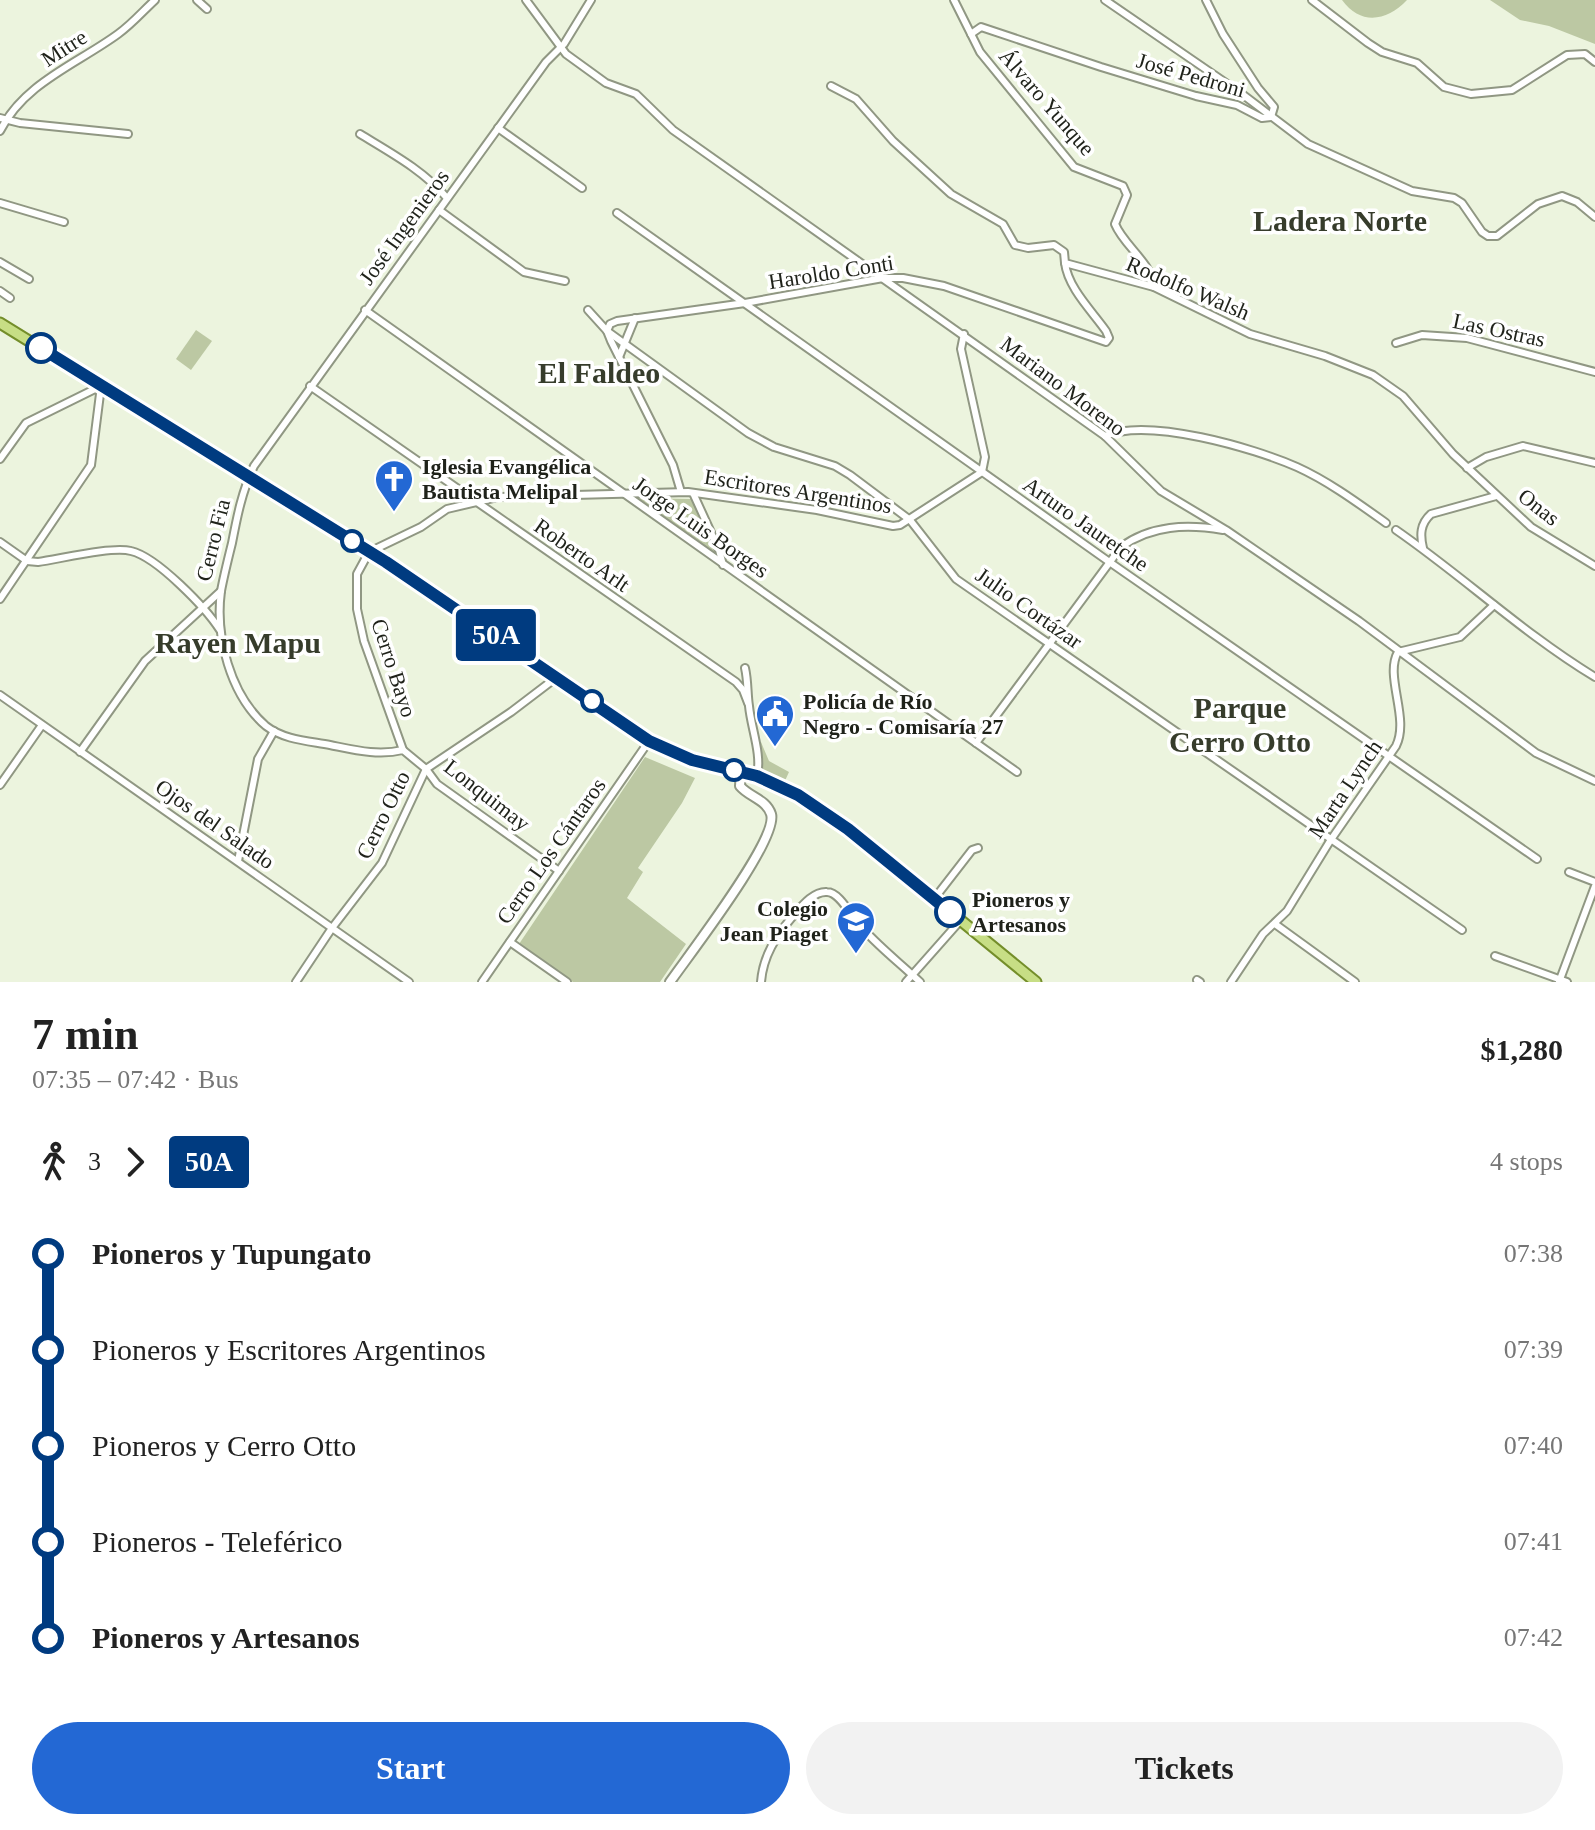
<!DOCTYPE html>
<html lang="en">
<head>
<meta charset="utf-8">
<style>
	:root { --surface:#fff; --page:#f2f2f2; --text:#222; --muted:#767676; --accent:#2368d4 }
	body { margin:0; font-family:Georgia,serif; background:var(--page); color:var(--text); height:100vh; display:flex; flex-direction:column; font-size:30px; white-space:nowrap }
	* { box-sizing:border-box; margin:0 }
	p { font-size:26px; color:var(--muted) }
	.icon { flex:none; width:44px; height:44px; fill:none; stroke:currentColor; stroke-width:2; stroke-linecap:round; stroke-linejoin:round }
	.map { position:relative; height:982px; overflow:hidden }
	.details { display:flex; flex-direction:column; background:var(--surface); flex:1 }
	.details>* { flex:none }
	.badge { padding:0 16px; border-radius:6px; font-size:28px; line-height:52px }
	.map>.badge { position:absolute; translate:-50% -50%; box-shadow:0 0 0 4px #fff }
	.legs { display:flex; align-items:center; gap:12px; height:88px; padding:0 32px; font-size:26px }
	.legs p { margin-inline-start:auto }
	.headline { display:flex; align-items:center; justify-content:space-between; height:136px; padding:0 32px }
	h1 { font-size:44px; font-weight:700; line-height:60px }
	.button { display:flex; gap:16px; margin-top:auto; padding:16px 32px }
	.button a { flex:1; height:92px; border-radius:48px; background:var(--accent); color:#fff; font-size:32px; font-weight:700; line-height:92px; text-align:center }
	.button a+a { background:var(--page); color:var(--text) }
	ul { padding:0 32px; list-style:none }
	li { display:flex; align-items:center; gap:28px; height:96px; font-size:30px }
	li i { display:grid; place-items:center; width:12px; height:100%; margin:0 10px; background:currentColor }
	li i::after { content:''; width:20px; height:20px; margin:-10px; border:6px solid; border-radius:50%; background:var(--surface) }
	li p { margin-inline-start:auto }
	li:first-child i { background:linear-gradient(#0000 50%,currentColor 0) }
	li:last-child i { background:linear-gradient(currentColor 50%,#0000 0) }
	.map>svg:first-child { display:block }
	.green { fill:#bcc8a3 }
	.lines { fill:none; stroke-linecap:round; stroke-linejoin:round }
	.street-casing { stroke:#909783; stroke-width:10 }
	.secondary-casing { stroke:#909783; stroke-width:12 }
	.primary-casing { stroke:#748e2a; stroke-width:13 }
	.street { stroke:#fff; stroke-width:6 }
	.secondary { stroke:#fff; stroke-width:8 }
	.primary { stroke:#c7de85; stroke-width:9 }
	.line-1-casing { stroke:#fff; stroke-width:18 }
	.line-1 { stroke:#003b80; stroke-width:12 }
	.stop-1-dot { fill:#fff; stroke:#003b80; stroke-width:4 }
	.labels { text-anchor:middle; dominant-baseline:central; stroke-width:7; stroke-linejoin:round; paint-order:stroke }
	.street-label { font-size:22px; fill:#1f221a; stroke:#fff }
	.poi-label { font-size:22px; font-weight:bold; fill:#1f221a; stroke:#fff; text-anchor:start }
	.stop-label { font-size:22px; font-weight:bold; fill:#1f221a; stroke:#fff; text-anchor:start }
	.district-label { font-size:30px; font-weight:bold; fill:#363c2b; stroke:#fff }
</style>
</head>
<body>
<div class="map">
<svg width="1595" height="982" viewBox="0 0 1595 982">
	<rect width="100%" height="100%" fill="#ecf4de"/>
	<g class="green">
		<path d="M1342,0H1407C1387,21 1361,26 1342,0Z"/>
		<path d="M1490,0H1595V44L1549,26L1520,20Z"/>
		<path d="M196,330L212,341L191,370L176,359Z"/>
		<path d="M632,498L692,499L716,552L714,556Z"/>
		<path d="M761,742L769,761L789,772L784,783L760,773L762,766L757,746Z"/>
		<path d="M645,757L695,778L682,803L638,868L643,872L627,898L686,944L660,982H573L519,944Z"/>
	</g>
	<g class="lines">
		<g class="street-casing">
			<g id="street">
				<path d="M197,0L207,9"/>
				<path d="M526,0L566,54L606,83L636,94L673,130L1105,436L1161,491L1226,530L1359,621L1536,753L1595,781"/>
				<path d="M954,0L980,52L1074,167L1123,186L1127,195L1115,224C1124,246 1152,263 1154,287"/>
				<path d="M1105,0L1242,94L1308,144L1412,191L1454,198L1462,203L1482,232L1488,236H1497L1538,204L1562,196L1577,202L1595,217"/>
				<path d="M1312,0L1368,43L1382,52L1417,63L1444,87L1471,94L1512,90L1567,55L1585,54L1595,62"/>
				<path d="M971,34L981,27L1101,67L1196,96L1237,105L1262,118L1271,117L1274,107L1258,88L1223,34L1206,0"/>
				<path d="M831,86L856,99L893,141L951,194L1003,224L1015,245L1028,248L1054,245L1064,252L1065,263L1154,287L1250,334L1325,356L1373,375L1403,396L1453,454L1531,527L1595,566"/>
				<path d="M0,118L20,123L128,134"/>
				<path d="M498,128L582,188"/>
				<path d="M0,131C24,83 77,64 118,34C132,24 143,11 155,0"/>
				<path d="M360,134C391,153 423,170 447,198"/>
				<path d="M0,203L64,222"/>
				<path d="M439,210L524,272L565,281"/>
				<path d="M617,213L1108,561L1537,859"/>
				<path d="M0,262L29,279"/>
				<path d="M0,291L10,298"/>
				<path d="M365,310L1017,772"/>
				<path d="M588,310L607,331L748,433L774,447L835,466L850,475L910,520L956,579L1462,930"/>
				<path d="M1396,343L1422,335L1467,338L1595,372"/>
				<path d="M619,357L635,318"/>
				<path d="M310,386L736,682L743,690L748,703"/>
				<path d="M1105,436C1148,417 1254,448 1297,467C1328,481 1358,503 1386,523"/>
				<path d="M0,459L26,423L101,386"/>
				<path d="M1467,468L1486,457L1523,446L1595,463"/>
				<path d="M681,492L673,465L611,341L607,331L610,324L617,321L745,303L883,278H903L944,286L1106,342L1109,338L1106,331C1092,311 1068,288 1065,263"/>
				<path d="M693,493L719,550L723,565"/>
				<path d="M1396,530C1464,577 1524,634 1595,677"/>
				<path d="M0,542L27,561L38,562C60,559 112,546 131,551C157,557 206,608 220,630"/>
				<path d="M1423,548C1420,535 1420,524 1431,514L1496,496"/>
				<path d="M0,599L91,465L101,386"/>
				<path d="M745,668C748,681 747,693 749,706C751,728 762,754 757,776"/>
				<path d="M0,695L409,982"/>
				<path d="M976,743L1121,547C1151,525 1187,524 1223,530"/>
				<path d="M403,750L364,641L357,609V574L369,552L421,527L447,509L498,497L688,492L817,510L893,526L900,525L982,472L985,457L961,349L964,334"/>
				<path d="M80,752L145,661L221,591"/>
				<path d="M0,785L42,725"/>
				<path d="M238,861L258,759L274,731"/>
				<path d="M559,871L437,784L426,769L403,750C378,756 355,750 330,745C309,741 284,740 266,726C230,695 215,636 221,591C224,575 228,559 232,543C237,517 242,491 254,466L546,62L564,44L591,0"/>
				<path d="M1569,872L1595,882"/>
				<path d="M934,899L972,850L978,848"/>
				<path d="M1275,924L1355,982"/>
				<path d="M510,942L567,982"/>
				<path d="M1495,956L1567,982"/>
				<path d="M1197,980L1200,982"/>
				<path d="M296,982L332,928L382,863L426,769L511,712L557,677"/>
				<path d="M482,982L649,741"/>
				<path d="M761,982C763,956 776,936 793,916C801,907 813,891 827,892C839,892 850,914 857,922C875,944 899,962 920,982"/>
				<path d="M906,982L960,921"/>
				<path d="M1231,982L1263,934L1287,911L1330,841L1396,746C1410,718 1384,676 1398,652L1460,637L1494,605"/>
				<path d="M1559,982L1595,886"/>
			</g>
		</g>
		<g class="secondary-casing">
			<path id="secondary" d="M670,982C688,956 779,839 771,814C766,799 749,797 740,786L741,771"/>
		</g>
		<g class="primary-casing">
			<path id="primary" d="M0,323L386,562L649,741L692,760L757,776L809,801L882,856L1036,982"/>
		</g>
		<use href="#street" class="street"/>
		<use href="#secondary" class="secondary"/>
		<use href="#primary" class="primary"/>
	</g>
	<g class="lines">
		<g class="line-1-casing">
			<path id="line-1" d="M41,348L386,562L649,741L692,760L757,776L798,795L848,829L950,912"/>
		</g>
		<use href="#line-1" class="line-1"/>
	</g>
	<defs>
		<g id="church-pin" transform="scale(2)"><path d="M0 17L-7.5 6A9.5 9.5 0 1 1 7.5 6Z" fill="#2368d4" stroke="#fff"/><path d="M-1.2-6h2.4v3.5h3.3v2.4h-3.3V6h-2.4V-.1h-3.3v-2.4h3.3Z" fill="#fff"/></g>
		<g id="civic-pin" transform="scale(2)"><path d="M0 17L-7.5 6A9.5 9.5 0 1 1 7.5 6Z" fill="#2368d4" stroke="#fff"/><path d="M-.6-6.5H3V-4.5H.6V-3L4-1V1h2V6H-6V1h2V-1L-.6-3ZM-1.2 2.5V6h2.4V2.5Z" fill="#fff"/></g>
		<g id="school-pin" transform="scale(2)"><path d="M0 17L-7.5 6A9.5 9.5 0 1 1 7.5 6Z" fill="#2368d4" stroke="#fff"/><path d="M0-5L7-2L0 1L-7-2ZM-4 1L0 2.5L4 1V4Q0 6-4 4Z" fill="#fff"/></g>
	</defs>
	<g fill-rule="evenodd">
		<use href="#church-pin" x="394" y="479"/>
		<use href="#civic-pin" x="775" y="714"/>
		<use href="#school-pin" x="856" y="921"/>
	</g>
	<g class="stop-1-dot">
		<circle cx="41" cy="348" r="14"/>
		<circle cx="352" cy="541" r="10"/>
		<circle cx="592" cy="701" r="10"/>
		<circle cx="734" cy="770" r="10"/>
		<circle cx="950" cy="912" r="14"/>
	</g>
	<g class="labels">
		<g class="street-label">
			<text transform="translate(64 48) rotate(-33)">Mitre</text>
			<text transform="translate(1191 75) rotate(16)">José Pedroni</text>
			<text transform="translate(1047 102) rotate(49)">Álvaro Yunque</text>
			<text transform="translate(404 227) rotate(-54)">José Ingenieros</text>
			<text transform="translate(831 272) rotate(-9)">Haroldo Conti</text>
			<text transform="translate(1188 288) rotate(23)">Rodolfo Walsh</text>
			<text transform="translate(1499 330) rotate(12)">Las Ostras</text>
			<text transform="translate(1063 386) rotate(37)">Mariano Moreno</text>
			<text transform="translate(798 491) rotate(9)">Escritores Argentinos</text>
			<text transform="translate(1539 507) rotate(38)">Onas</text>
			<text transform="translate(1086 524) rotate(35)">Arturo Jauretche</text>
			<text transform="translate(701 527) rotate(35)">Jorge Luis Borges</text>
			<text transform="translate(213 540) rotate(-76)">Cerro Fia</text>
			<text transform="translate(582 555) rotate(35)">Roberto Arlt</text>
			<text transform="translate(1029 608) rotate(35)">Julio Cortázar</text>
			<text transform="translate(394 668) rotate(72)">Cerro Bayo</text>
			<text transform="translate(1345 789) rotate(-56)">Marta Lynch</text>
			<text transform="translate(487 795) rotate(38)">Lonquimay</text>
			<text transform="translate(383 815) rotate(-64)">Cerro Otto</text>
			<text transform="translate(215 824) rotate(35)">Ojos del Salado</text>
			<text transform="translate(551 851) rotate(-55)">Cerro Los Cántaros</text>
		</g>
		<g class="poi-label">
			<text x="422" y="466">Iglesia Evangélica<tspan x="422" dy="25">Bautista Melipal</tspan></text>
			<text x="803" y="701">Policía de Río<tspan x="803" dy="25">Negro - Comisaría 27</tspan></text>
			<text x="828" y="908" text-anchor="end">Colegio<tspan x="828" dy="25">Jean Piaget</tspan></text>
		</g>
		<g class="stop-label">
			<text x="972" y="899">Pioneros y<tspan x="972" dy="25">Artesanos</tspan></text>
		</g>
		<g class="district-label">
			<text x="1340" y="220">Ladera Norte</text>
			<text x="599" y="372">El Faldeo</text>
			<text x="238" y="642">Rayen Mapu</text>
			<text x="1240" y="707">Parque<tspan x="1240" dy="34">Cerro Otto</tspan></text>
		</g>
	</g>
</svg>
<b class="badge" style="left:496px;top:635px;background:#003b80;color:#fff">50A</b>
</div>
<section class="details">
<div class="headline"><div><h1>7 min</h1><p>07:35 – 07:42 · Bus</p></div><b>$1,280</b></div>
<div class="legs"><svg class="icon" aria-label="walk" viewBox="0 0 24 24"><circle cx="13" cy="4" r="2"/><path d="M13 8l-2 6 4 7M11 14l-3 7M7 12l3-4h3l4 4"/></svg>3<svg class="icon" aria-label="forward" viewBox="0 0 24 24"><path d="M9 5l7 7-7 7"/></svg><b class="badge" style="background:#003b80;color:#fff">50A</b><p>4 stops</p></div>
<ul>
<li><i style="color:#003b80"></i><b>Pioneros y Tupungato</b><p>07:38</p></li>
<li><i style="color:#003b80"></i><span>Pioneros y Escritores Argentinos</span><p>07:39</p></li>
<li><i style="color:#003b80"></i><span>Pioneros y Cerro Otto</span><p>07:40</p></li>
<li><i style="color:#003b80"></i><span>Pioneros - Teleférico</span><p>07:41</p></li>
<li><i style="color:#003b80"></i><b>Pioneros y Artesanos</b><p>07:42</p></li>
</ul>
<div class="button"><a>Start</a><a>Tickets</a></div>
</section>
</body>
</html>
